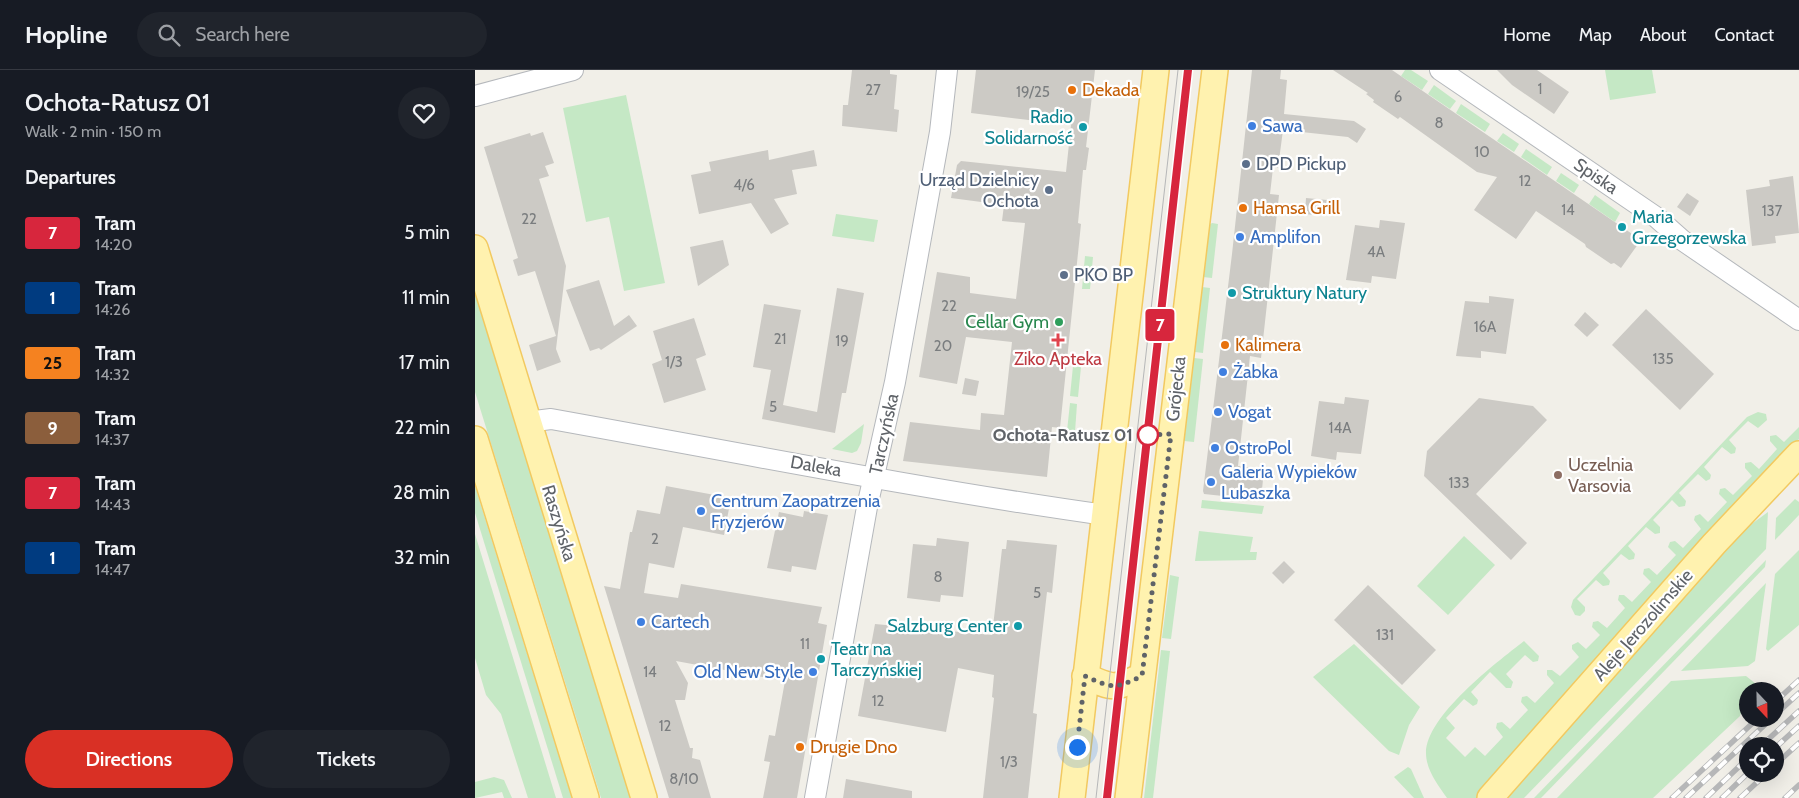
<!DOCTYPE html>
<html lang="en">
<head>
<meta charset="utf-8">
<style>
	:root { --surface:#171b24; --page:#20242c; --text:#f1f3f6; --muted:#9ea1a6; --line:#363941; --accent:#d93025 }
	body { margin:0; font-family:Cabin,sans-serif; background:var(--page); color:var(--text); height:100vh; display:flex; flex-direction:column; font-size:19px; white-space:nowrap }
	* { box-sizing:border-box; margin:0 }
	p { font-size:16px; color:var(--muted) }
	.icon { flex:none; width:28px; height:28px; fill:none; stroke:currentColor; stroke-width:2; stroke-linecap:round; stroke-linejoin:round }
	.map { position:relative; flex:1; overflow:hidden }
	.details { display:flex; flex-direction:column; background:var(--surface); width:475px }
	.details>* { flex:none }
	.badge { padding:0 10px; border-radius:4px; font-size:18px; line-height:32px }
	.needle { width:32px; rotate:158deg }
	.buttons { position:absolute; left:1264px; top:612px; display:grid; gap:10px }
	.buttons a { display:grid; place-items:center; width:45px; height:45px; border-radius:50%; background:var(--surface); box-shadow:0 5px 20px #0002; font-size:25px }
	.you { position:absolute; width:25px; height:25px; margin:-12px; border:4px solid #fff; border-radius:50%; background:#1a73e8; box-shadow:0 0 0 8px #1a73e833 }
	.map>.badge { position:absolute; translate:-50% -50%; box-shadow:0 0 0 2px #fff }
	h2 { padding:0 25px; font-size:19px; line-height:45px }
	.round { display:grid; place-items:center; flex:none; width:52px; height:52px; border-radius:26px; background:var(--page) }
	.overview { display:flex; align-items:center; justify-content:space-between; height:85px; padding:0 25px }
	h1 { font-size:24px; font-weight:600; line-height:38px }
	.action { display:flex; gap:10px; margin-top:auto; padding:10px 25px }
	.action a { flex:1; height:58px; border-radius:30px; background:var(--accent); color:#fff; font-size:20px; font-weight:600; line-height:58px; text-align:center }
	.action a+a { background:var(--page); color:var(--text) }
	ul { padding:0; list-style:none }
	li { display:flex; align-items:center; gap:15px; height:65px; padding:0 25px }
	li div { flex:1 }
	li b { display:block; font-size:19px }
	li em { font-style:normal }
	li .badge { min-width:55px; font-weight:700; text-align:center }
	header { display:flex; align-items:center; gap:30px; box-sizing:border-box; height:70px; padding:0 25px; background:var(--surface); border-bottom:1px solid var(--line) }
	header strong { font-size:24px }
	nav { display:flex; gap:28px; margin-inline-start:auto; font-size:18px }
	.search { width:350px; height:45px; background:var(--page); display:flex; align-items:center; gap:12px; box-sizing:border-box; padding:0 18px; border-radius:28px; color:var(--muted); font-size:19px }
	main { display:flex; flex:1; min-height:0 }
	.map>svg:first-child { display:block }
	.green { fill:#c5e8c5 }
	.building { fill:#cccac5 }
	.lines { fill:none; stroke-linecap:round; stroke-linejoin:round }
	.minor-casing { stroke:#b5b8bc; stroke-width:22 }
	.major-casing { stroke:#f2c960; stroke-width:28 }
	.minor { stroke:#fff; stroke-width:20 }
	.major { stroke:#fff2af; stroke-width:25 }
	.tram { stroke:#b6b7b8; stroke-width:1 }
	.rail-casing { stroke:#b6b7b8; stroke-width:5.5 }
	.rail { stroke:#fff; stroke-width:4; stroke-dasharray:11; stroke-linecap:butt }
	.line-casing { stroke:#fff; stroke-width:11 }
	.line { stroke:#d7263d; stroke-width:8 }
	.walk { stroke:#5f6368; stroke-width:5; stroke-dasharray:0 9 }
	.food-dot { fill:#e8710a; stroke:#fff; stroke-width:2 }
	.shop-dot { fill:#3f7fe0; stroke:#fff; stroke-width:2 }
	.culture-dot { fill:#0f9aa8; stroke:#fff; stroke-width:2 }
	.service-dot { fill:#5c6f8a; stroke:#fff; stroke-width:2 }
	.leisure-dot { fill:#2e9e5b; stroke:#fff; stroke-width:2 }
	.health-dot { fill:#e0444e; stroke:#fff; stroke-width:2 }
	.stop-dot { fill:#fff; stroke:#d7263d; stroke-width:2.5 }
	.education-dot { fill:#8d6e63; stroke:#fff; stroke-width:2 }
	.labels { text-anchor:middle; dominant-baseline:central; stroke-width:4.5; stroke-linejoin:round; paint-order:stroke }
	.number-label { font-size:15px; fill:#7a7d7f }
	.food-label { font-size:18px; fill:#c56008; stroke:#fff; text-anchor:start }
	.culture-label { font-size:18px; fill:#0d838f; stroke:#fff; text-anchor:start }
	.shop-label { font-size:18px; fill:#366cbe; stroke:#fff; text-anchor:start }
	.service-label { font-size:18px; fill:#4e5e75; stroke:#fff; text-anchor:start }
	.street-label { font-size:18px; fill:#5f6368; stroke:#fff }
	.leisure-label { font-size:18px; fill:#27864d; stroke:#fff; text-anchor:end }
	.health-label { font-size:18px; fill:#be3a42; stroke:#fff }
	.stop-label { font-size:18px; font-weight:bold; fill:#5f6368; stroke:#fff; text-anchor:end }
	.education-label { font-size:18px; fill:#785e54; stroke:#fff; text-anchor:start }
</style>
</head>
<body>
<header>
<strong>Hopline</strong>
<div class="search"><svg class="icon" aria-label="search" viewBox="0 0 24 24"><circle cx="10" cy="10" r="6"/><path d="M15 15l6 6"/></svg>Search here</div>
<nav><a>Home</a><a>Map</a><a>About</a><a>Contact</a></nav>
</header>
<main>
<section class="details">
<div class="overview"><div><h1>Ochota-Ratusz 01</h1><p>Walk · 2 min · 150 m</p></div><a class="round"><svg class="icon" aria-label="heart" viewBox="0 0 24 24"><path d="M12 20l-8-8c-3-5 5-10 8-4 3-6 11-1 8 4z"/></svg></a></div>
<h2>Departures</h2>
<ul>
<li><span class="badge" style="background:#d7263d;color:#fff">7</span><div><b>Tram</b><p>14:20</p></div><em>5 min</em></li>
<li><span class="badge" style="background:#003b80;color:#fff">1</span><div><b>Tram</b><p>14:26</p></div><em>11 min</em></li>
<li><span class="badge" style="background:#f58220;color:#111">25</span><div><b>Tram</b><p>14:32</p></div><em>17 min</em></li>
<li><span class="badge" style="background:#8b5e3c;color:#fff">9</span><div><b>Tram</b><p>14:37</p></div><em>22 min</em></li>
<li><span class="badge" style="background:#d7263d;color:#fff">7</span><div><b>Tram</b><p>14:43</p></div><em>28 min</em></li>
<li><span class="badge" style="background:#003b80;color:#fff">1</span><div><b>Tram</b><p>14:47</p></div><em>32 min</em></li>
</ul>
<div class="action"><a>Directions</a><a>Tickets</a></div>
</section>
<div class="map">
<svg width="1324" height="728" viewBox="0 0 1324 728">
	<rect width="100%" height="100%" fill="#f1efe8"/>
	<g class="green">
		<path d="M930,0H936L953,11L947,20L926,6Z"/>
		<path d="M1130,0H1177L1181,23L1135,30Z"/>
		<path d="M959,15L981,31L975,39L953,24Z"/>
		<path d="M151,25L190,213L149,221L134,147L111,152L88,38Z"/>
		<path d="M986,34L1015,54L1010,62L981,43Z"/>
		<path d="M1028,63L1044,74L1039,82L1022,71Z"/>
		<path d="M1051,79L1077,97L1072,105L1046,87Z"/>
		<path d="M1086,103L1104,115L1099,123L1081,111Z"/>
		<path d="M1120,125L1145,143L1140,152L1114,134Z"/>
		<path d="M361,144L403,150L399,172L357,166Z"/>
		<path d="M737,153L743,154L737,208L728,207L734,155Z"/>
		<path d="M610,186L618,187L615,219H607Z"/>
		<path d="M0,217L158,728H126L0,322Z"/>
		<path d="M727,217L735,218L728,283L720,282Z"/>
		<path d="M719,288L728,289L719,372L709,371Z"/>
		<path d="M598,296L606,297L603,327L595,326Z"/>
		<path d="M595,333L602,334L600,362L592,361Z"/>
		<path d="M1283,342L1291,344L1292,350L1283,358L1273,351L1254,370L1261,378L1260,383L1256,384L1247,377L1229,397L1236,405L1235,409L1231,411L1223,404L1204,423L1211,431L1210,436L1204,437L1197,430L1178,450L1185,457V463L1180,464L1171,457L1153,476L1160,484L1159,489L1154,490L1146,484L1128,503L1135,511L1134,515L1128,516L1121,510L1102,529L1110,537V541L1105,546L1100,545L1096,537L1098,530L1272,347Z"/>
		<path d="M389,354L386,373L382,381L377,383L357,379Z"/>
		<path d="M1324,357V369L1236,462L1003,728H972C963,715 951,700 951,683C951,646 1021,593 1049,571L1064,586L1063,591L1058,592L1050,585L1031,604L1038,612L1036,618H1031L1015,602L996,622L1003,630L1002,634L998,636L989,629L971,648L980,658L971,668L990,687L1000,677L1010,686L1028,667L1021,658L1022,653L1027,652L1035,659L1053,640L1046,632L1047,627L1052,626L1060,633L1079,613L1072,605V600H1077L1085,606L1104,587L1097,579V575L1103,572L1111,579L1125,565L1117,557L1118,552L1123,551L1132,558L1150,538L1143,530L1144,525H1149L1157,532L1176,512L1168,504L1169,499L1174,498L1182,505L1201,485L1193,477L1195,472L1200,471L1208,478L1226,459L1219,450L1220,446L1225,444L1233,452L1252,432L1244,424L1245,419L1250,418L1258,425L1277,406L1270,398V393L1276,392L1284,399L1302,379L1295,371V366L1301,365L1309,372Z"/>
		<path d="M0,416L97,728H88L0,443Z"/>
		<path d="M1320,429L1324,432V445L1300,470L1301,448Z"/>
		<path d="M727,430L789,436L787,444L726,438Z"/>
		<path d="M1293,442L1291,479L1049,728H1028L1267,461Z"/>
		<path d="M724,461L778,467L775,482H782L781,490L720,491Z"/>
		<path d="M0,464L81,728H53L26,644L11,625L0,588Z"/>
		<path d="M989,466L1020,495L973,545L942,516Z"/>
		<path d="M1324,480V555L1293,581L1291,579L1300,504Z"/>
		<path d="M1291,490L1290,497L1066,728H1059Z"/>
		<path d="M695,505L704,507L696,569L687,568Z"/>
		<path d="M1291,513L1280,591L1273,596L1206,601Z"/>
		<path d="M879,574L945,637L934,655L924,685L914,681L838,607Z"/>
		<path d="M686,580L695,581L678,728H669Z"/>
		<path d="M1271,606L1281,614L1272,621L1265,646L1178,728H1082L1196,611Z"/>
		<path d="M933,697L936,699L949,728H939L919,707Z"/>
		<path d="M19,707L29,710L37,728H29L27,722L0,728V712Z"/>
	</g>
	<g class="building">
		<path d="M377,0H415V4L422,5L419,39L424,40L422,62L367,56L368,35H373Z"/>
		<path d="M501,0H620L611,77L614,78L611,100H608L603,153L606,154L585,358L577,357L572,407L428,391L435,352L505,360L506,343L529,345L537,272L491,267L482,314L444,307L462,202L495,207V223L541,229L550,153L527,151L529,135L476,128L482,95L486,91L591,102L596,55L496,43Z"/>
		<path d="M777,0H806L805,9L812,10L809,44L879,51L891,59L882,73L873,67L808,60L803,98H798L795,124L804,125L786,288L775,286L763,396L789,399L786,430L729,424L728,421L757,184Z"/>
		<path d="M858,0H917L1166,170L1146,198L1139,193L1136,194L1111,177L1110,174L1061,141L1041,169L999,140L1022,107L1002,102L925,47L923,49L898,32L899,30L891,24L893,23Z"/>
		<path d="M1022,0H1062L1094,22L1079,44L1037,15Z"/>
		<path d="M68,62L79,93L70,96L74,106L64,109L91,196L81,279L86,292L62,301L54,275L81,266L60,201L43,206L38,190L43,188L9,77L55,63L56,66Z"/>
		<path d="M293,80L294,90L339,80L342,96L317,100L322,124L299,129L314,154L296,164L276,133L224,144L216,105L236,101L234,92Z"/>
		<path d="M1318,106L1324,163L1300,166L1301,173L1277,176L1271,120L1295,116L1294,110Z"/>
		<path d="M1212,123L1224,131L1215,146L1202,137Z"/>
		<path d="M831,128L852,130L850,146L830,144Z"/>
		<path d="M905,150L930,153L921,209L897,206L896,213L871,210L880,155L904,158Z"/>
		<path d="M248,170L254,195L223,216L215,177Z"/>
		<path d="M124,210L139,256L154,245L162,256L126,280L124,278L115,281L91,220Z"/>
		<path d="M362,218L389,223L371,323H367L360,363L287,349L296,300L278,297L289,234L326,240L308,335L342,342Z"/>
		<path d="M1014,226L1039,229L1031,284L1006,281V288L981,286L990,231L1014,233Z"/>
		<path d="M1171,239L1239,304L1205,340L1137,275Z"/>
		<path d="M1110,242L1124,255L1112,267L1099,255Z"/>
		<path d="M219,248L231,285L221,289L231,320L189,333L177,294L187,290L178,261Z"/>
		<path d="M490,308L504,311L501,326L487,324Z"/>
		<path d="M870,327L894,330L886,384L862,382L861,390L836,386L844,331L869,334Z"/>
		<path d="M1004,328L1058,336L1072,350L1001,424L1052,473L1036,490L949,406L952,381Z"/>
		<path d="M191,416L256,428L249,465L208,457L199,498L174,493L169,523L203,528L206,514L347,537L343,553L352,555L322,728H288L295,692L289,691L294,665L300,666L310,611L201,591L213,613L210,630H200L215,678H218L217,688L225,690L236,728H194L129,516L145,519L155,462H157L162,440L185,444Z"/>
		<path d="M329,441L353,445L341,500L317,496L316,502L292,498L304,442L328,447Z"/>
		<path d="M462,468L494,472L488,527L466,525L465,532L432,528L438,474L461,476Z"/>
		<path d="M532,470L582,475L577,523L572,522L558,643L562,644L553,728H508L519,628L517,627L519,605L483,598L471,662L383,646L400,554L517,565L527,479H531Z"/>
		<path d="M809,491L820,502L808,514L797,503Z"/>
		<path d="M893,515L961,580L927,615L859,550Z"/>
		<path d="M371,709L437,721V728H368Z"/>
	</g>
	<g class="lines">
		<g class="minor-casing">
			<g id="minor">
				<path d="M965,0L1181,147L1207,170L1324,250"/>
				<path d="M0,26L98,0"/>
				<path d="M52,352L76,349C260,382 445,419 630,445"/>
				<path d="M340,728L392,437L420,312L465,62L472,0"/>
			</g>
		</g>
		<g class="major-casing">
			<g id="major">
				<path d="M0,178L169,728"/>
				<path d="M0,369L111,728"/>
				<path d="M610,606C639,619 639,619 667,606"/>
				<path d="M597,728L681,0"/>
				<path d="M653,728L740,0"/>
				<path d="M1015,728L1239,474L1324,384"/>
			</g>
		</g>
		<use href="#minor" class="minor"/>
		<use href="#major" class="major"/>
		<g class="tram">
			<path d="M621,728L703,0"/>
			<path d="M632,728L713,0"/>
		</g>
		<g class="rail-casing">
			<g id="rail">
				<path d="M1300,632L1324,610"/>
				<path d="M1300,645L1324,623"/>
				<path d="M1286,676L1324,641"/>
				<path d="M1300,678L1324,656"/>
				<path d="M1300,695L1324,673"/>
				<path d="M1197,728L1282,649"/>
				<path d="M1211,728L1296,649"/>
				<path d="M1231,728L1272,689"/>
				<path d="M1247,728L1272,704"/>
				<path d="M1265,728L1291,704"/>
				<path d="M1310,728L1324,715"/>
			</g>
		</g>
		<use href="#rail" class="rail"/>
	</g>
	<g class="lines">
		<g class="line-casing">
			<path id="line" d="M632,728L713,0"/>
		</g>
		<use href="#line" class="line"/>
		<path class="walk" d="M602,677L610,606C639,619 639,619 667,606L696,364L673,365"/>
	</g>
	<g class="food-dot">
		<circle cx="597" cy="20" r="5"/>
		<circle cx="768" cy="138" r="5"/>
		<circle cx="750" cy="275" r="5"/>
		<circle cx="325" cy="677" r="5"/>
	</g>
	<g class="shop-dot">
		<circle cx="777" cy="56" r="5"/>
		<circle cx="765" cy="167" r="5"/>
		<circle cx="748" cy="302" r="5"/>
		<circle cx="743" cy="342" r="5"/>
		<circle cx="740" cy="378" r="5"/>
		<circle cx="736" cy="412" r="5"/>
		<circle cx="226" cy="441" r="5"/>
		<circle cx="166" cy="552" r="5"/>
		<circle cx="338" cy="602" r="5"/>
	</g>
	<g class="culture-dot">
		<circle cx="608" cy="57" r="5"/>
		<circle cx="1147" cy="157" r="5"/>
		<circle cx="757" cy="223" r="5"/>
		<circle cx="543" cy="556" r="5"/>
		<circle cx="346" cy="589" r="5"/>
	</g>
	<g class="service-dot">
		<circle cx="771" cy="94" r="5"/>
		<circle cx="574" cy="120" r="5"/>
		<circle cx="589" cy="205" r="5"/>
	</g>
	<circle class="leisure-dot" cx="584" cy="252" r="5"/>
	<path class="health-dot" d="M580.5 262.5h5v5h5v5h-5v5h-5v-5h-5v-5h5z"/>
	<circle class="stop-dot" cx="673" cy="365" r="10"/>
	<circle class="education-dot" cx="1083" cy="405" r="5"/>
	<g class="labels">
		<g class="number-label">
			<text x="1065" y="19">1</text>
			<text x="398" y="20">27</text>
			<text x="558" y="22">19/25</text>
			<text x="923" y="27">6</text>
			<text x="964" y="53">8</text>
			<text x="1007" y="82">10</text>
			<text x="1050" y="111">12</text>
			<text x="269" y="115">4/6</text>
			<text x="1093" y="140">14</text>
			<text x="1297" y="141">137</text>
			<text x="54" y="149">22</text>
			<text x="901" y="182">4A</text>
			<text x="474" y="236">22</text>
			<text x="1010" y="257">16A</text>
			<text x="305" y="269">21</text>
			<text x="367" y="271">19</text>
			<text x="468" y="276">20</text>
			<text x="1188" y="289">135</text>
			<text x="199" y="292">1/3</text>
			<text x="298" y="337">5</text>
			<text x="865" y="358">14A</text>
			<text x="984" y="413">133</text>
			<text x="180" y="469">2</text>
			<text x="463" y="507">8</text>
			<text x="562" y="523">5</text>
			<text x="910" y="565">131</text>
			<text x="330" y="574">11</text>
			<text x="175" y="602">14</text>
			<text x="403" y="631">12</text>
			<text x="190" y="656">12</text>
			<text x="534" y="692">1/3</text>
			<text x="209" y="709">8/10</text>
		</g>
		<g class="food-label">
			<text x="607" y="20">Dekada</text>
			<text x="778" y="138">Hamsa Grill</text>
			<text x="760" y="275">Kalimera</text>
			<text x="335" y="677">Drugie Dno</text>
		</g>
		<g class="culture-label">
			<text x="598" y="47" text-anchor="end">Radio<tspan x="598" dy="21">Solidarność</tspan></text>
			<text x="1157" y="147">Maria<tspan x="1157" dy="21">Grzegorzewska</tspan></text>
			<text x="767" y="223">Struktury Natury</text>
			<text x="533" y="556" text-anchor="end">Salzburg Center</text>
			<text x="356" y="579">Teatr na<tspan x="356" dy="21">Tarczyńskiej</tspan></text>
		</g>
		<g class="shop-label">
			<text x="787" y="56">Sawa</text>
			<text x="775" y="167">Amplifon</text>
			<text x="758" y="302">Żabka</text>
			<text x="753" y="342">Vogat</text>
			<text x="750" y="378">OstroPol</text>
			<text x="746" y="402">Galeria Wypieków<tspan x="746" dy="21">Lubaszka</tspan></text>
			<text x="236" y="431">Centrum Zaopatrzenia<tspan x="236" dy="21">Fryzjerów</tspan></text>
			<text x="176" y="552">Cartech</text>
			<text x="328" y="602" text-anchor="end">Old New Style</text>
		</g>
		<g class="service-label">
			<text x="781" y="94">DPD Pickup</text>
			<text x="564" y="110" text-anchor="end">Urząd Dzielnicy<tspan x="564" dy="21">Ochota</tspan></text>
			<text x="599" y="205">PKO BP</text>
		</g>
		<g class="street-label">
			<text transform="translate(1121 106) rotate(34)">Spiska</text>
			<text transform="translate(701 319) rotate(-84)">Grójecka</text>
			<text transform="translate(409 364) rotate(-78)">Tarczyńska</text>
			<text transform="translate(341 396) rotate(10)">Daleka</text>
			<text transform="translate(84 453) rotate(73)">Raszyńska</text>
			<text transform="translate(1168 555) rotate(-49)">Aleje Jerozolimskie</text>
		</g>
		<g class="leisure-label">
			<text x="574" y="252">Cellar Gym</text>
		</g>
		<g class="health-label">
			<text x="583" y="289">Ziko Apteka</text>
		</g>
		<g class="stop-label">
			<text x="658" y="365">Ochota-Ratusz 01</text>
		</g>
		<g class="education-label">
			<text x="1093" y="395">Uczelnia<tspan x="1093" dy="21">Varsovia</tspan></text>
		</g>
	</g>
</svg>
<div class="buttons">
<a><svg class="needle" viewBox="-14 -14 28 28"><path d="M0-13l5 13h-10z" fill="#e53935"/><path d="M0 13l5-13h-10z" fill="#9ea1a6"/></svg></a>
<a><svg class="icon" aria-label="locate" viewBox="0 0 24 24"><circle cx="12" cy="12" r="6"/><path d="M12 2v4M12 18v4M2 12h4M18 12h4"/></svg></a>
</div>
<div class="you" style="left:602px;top:677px"></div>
<b class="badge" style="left:685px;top:255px;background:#d7263d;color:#fff">7</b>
</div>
</main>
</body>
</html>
